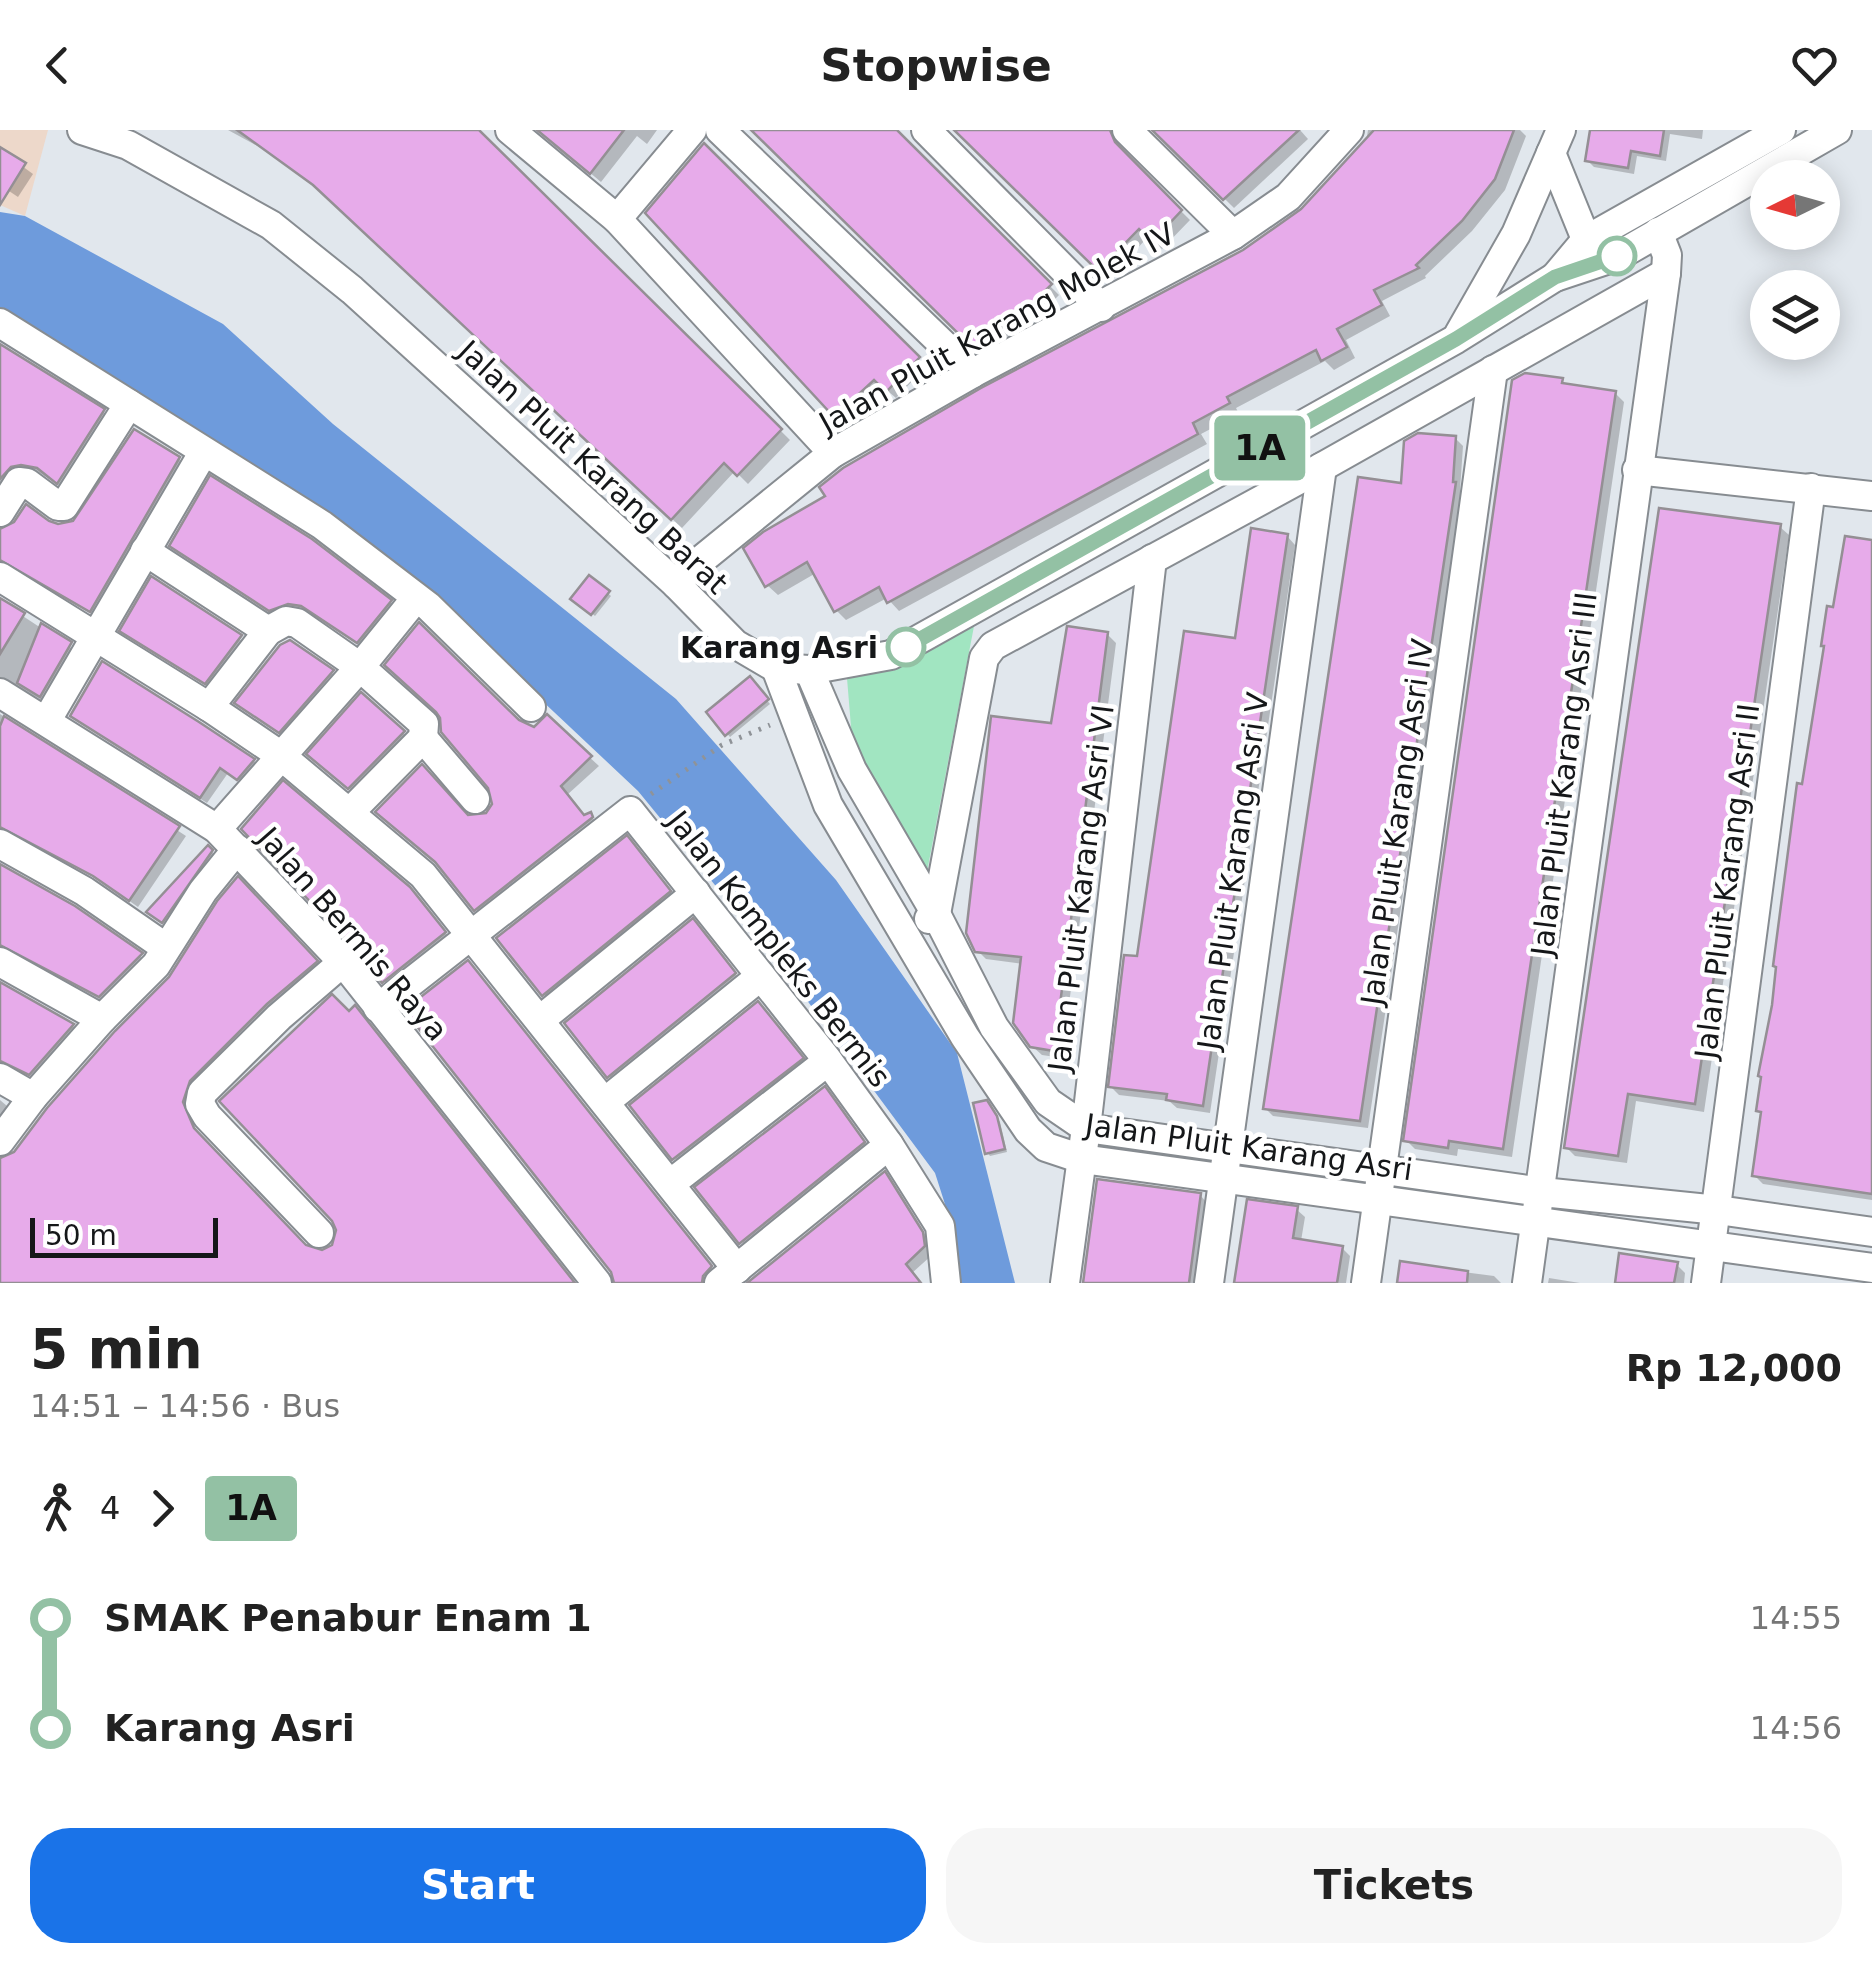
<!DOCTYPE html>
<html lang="en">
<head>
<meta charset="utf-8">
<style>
	:root { --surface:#fff; --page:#f6f6f6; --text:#222; --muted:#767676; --accent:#1a73e8 }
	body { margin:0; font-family:"DejaVu Sans",sans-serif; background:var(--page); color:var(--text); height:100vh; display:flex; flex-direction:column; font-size:38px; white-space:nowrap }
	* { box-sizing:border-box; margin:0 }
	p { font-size:32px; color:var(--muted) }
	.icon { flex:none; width:55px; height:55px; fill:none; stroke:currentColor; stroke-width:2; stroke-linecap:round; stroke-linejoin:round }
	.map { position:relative; height:1153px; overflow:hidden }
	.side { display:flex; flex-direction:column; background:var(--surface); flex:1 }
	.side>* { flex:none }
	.badge { padding:0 20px; border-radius:8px; font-size:35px; line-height:65px }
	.needle { width:65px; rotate:265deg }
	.buttons { position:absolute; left:1750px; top:30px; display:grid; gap:20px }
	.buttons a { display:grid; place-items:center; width:90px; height:90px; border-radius:50%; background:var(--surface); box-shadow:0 5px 25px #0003; font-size:50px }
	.scale { position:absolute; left:30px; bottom:25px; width:188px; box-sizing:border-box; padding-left:10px; border:5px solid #151719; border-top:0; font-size:28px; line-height:35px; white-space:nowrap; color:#151719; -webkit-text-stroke:8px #fff; paint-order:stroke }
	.map>.badge { position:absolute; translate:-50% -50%; box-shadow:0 0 0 5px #fff }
	.legs { display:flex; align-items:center; gap:15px; height:110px; padding:0 30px; font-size:32px }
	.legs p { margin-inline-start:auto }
	.overview { display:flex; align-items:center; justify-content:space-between; height:170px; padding:0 30px }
	h1 { font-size:55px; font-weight:700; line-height:75px }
	.button { display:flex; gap:20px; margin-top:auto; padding:20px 30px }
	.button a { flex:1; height:115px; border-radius:40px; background:var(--accent); color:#fff; font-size:40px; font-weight:700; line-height:115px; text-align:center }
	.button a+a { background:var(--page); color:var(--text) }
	ul { padding:0 30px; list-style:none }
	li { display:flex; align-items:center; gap:35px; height:110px; font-size:38px }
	li i { display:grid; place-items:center; width:15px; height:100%; margin:0 12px; background:currentColor }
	li i::after { content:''; width:25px; height:25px; margin:-12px; border:8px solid; border-radius:50%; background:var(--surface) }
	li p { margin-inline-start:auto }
	li:first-child i { background:linear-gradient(#0000 50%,currentColor 0) }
	li:last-child i { background:linear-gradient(currentColor 50%,#0000 0) }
	header { display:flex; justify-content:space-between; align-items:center; height:130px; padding:0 30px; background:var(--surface); font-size:45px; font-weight:700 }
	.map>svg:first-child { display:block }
	.commercial { fill:#edd8ca }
	.green { fill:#a1e5c1 }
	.water { fill:#6e9bdc }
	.shadow { fill:#0003 }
	.building { fill:#e7abea; stroke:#948f94; stroke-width:2.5 }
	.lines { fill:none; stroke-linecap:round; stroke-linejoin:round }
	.minor-casing { stroke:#878c91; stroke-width:32 }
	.path { stroke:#8f9398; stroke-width:5; stroke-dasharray:2.5 8; stroke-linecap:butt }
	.minor { stroke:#fff; stroke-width:28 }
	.line-1-casing { stroke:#fff; stroke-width:22 }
	.line-1 { stroke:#93c1a4; stroke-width:15 }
	.stop-1-dot { fill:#fff; stroke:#93c1a4; stroke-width:5 }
	.labels { text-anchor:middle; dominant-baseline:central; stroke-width:9; stroke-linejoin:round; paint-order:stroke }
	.street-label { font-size:30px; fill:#151719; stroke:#fff }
	.stop-label { font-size:30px; font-weight:bold; fill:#151719; stroke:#fff; text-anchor:end }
</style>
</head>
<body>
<header><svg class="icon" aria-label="back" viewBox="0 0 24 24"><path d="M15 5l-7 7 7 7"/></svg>Stopwise<svg class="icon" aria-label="heart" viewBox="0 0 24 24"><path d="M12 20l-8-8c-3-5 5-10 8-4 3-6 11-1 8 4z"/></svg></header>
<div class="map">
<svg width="1872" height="1153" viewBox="0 0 1872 1153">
	<rect width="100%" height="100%" fill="#e1e7ed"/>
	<path class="commercial" d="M0,0H48L25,86L0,75Z"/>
	<path class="green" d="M975,491L922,768L852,609L846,536L893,541Z"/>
	<path class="water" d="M0,82L25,86L223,194L333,294L676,569L836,750L957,923L1015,1153H958C960,1117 946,1077 935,1043L786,842L638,661L435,470L0,183Z"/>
	<g class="shadow">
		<path d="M228,0H476L790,310L748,354L735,341L682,398L326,65L265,20Z"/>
		<path d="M539,0H657L647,14L637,6L601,52Z"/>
		<path d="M755,0H893L1059,165L1029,196L1023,190L986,228Z"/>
		<path d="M957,0H1122L1118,7L1122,23L1190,90L1162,119L1149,106L1109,148Z"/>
		<path d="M1155,0H1300L1308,9L1234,78Z"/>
		<path d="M1368,0H1520L1526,6L1505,60L1472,101L1425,146L1426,148L1382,171L1390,186L1346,210L1355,228L1334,240L1325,231L1236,278L1239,284L1201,304L1207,314L899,481L887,468L846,490L836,480L816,443L778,465L767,455L1300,83L1366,12Z"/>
		<path d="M1592,0H1703L1702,9L1670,4L1666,31L1637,26L1634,44L1594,37L1587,30Z"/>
		<path d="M704,17L926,237L896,268L883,257L844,293L649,83Z"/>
		<path d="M0,20L33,44L18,67L0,55Z"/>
		<path d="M0,222L103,281L111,290L66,360L40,343H21L0,372Z"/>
		<path d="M1562,251L1567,256L1615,263L1624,272L1512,1027L1458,1019L1457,1026L1415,1019L1406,1010Z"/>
		<path d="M1455,308L1463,316L1460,360L1463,363L1368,998L1273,986L1265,978Z"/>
		<path d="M179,329L187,337L99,488L19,439H0V400L47,393L58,396L75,393Z"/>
		<path d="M1780,397L1789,405L1704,982L1636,971L1627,1033L1575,1026L1566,1017Z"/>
		<path d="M1287,406L1295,415L1210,983L1177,978L1169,971L1119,965L1111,957L1139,829L1237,511Z"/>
		<path d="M1872,413V1070L1763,1054L1754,1045L1763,986L1758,981L1805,657L1835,480Z"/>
		<path d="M172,415L390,472L398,480L366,520L312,483L297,481L279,487Z"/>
		<path d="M590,448L611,466L595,486L574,468Z"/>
		<path d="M152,450L248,515L214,560L123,500Z"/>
		<path d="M0,471L79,523L49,574L9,552L0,558Z"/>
		<path d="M1066,500L1107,504L1116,513L1062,928L1042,925L1032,916L1023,834L986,829L977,820L1054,596Z"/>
		<path d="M290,512L339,549L286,608L244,579Z"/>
		<path d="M103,534L254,631L260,638L245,655L228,643L207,673L80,592L73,586Z"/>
		<path d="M750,549L770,574L730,607L709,583Z"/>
		<path d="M362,565L411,610L356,664L317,631Z"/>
		<path d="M0,584L186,706L138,777L104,753L19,706L8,704L0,709Z"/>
		<path d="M547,588L599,636L567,665L585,687L590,685L598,694L484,787L476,779L468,688L487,685L494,674L517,592L535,600Z"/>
		<path d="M635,717L677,770L551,872L544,864Z"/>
		<path d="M208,718L220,730L171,800L149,782Z"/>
		<path d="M0,737L73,778L149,833L108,874L18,824L0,825Z"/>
		<path d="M238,750L324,840L190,980L192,992L202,1009L306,1118L322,1123L334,1117L339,1107L349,885L363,887L574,1153H0V1031L16,1024L171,849Z"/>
		<path d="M418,768L452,811L391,859L384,851Z"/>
		<path d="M700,799L742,852L617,954L609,946Z"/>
		<path d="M476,841L719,1146L713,1153H617Z"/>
		<path d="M0,855L73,896L81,904L39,951L11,938L0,943Z"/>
		<path d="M766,882L809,937L682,1036L632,976Z"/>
		<path d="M832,967L871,1021L749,1120L698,1058Z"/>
		<path d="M0,970L14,982L0,1003Z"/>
		<path d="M989,976L1000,992L1007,1022L990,1026L987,1022Z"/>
		<path d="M885,1044L930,1112L932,1125L912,1143L920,1153H751Z"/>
		<path d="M1099,1052L1200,1065L1208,1074L1197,1153H1085Z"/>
		<path d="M1249,1072L1296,1079L1305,1087L1301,1111L1342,1118L1350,1126L1346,1153H1236Z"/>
		<path d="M1622,1126L1676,1134L1685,1143L1684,1153H1618Z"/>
		<path d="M1402,1134L1494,1146L1501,1153H1399Z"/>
		<path d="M1549,1148L1580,1153H1548Z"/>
	</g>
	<g class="building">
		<path d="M237,0H479L782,299L737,346L724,333L671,390L313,55Z"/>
		<path d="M537,0H624L590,44Z"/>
		<path d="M751,0H897L1052,154L1018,188L1013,183L976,221Z"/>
		<path d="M954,0H1110L1115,12L1182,80L1152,112L1139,99L1098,141Z"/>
		<path d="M1152,0H1299L1223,70Z"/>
		<path d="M1374,0H1514L1495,49L1462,91L1416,135L1419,138L1374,160L1382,175L1337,199L1347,217L1321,231L1316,220L1227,267L1230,273L1193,293L1198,304L887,473L879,457L834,482L807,432L765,457L743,418L763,402L825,366L819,357L843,338L981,258L1243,120L1301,79Z"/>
		<path d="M1590,0H1664L1660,26L1631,21L1628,38L1585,31Z"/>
		<path d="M704,13L920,227L886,262L874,250L834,287L645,83Z"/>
		<path d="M0,17L26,33L0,75Z"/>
		<path d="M0,214L105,279L57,354L37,338L21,335L11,337L0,349Z"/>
		<path d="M1525,243L1563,248L1562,253L1616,261L1503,1019L1449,1011L1448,1018L1403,1011L1512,250Z"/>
		<path d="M134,299L180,327L90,482L0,430V399L14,392L26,374L49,391L58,394L73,391Z"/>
		<path d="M1418,303L1456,306L1453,352H1456L1360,991L1263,979L1358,347L1401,353L1404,311Z"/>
		<path d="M210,345L312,409L392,470L357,513L301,476L288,474L269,481L169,416Z"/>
		<path d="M1659,378L1781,394L1695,974L1628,964L1618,1026L1564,1018Z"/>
		<path d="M1251,398L1288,404L1203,976L1166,970L1167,964L1108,957L1124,825L1137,826L1184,501L1235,508Z"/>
		<path d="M1845,406L1872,410V1064L1752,1046L1761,982L1756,981L1761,947L1758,946L1772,875L1776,837L1773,836L1797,653L1802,654L1824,516H1821L1827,476L1833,477Z"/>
		<path d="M589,445L610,461L591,485L570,469Z"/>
		<path d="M151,446L242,505L205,554L119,501Z"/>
		<path d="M0,468L25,483L0,524Z"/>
		<path d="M419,492L519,590L534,597L547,584L592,626L561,656L584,685L591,682L593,687L474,781L435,732L375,682L422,634L468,685L486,683L492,674L488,658L441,602L440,588L436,582L384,535Z"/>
		<path d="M41,493L72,512L40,567L17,553Z"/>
		<path d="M1067,496L1108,502L1054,921L1030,917L1013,893L1021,827L975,822L966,803L991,586L1051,593Z"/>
		<path d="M290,510L334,540L279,603L234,573L280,515Z"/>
		<path d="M102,531L199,592L255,629L237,650L220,638L200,668L70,586Z"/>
		<path d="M750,546L769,569L725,606L706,582Z"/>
		<path d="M361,562L405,601L348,659L306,624Z"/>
		<path d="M4,586L180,696L129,771L93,746L0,697V596Z"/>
		<path d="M283,650L410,757L446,802L382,853L356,820L241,699Z"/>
		<path d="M627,705L671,761L542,866L496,808Z"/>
		<path d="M208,715L213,720L162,793L146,782Z"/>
		<path d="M0,734L75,776L143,823L99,867L0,815Z"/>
		<path d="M238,746L318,831L267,874L190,951L183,972L194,998L306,1115L322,1120L332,1115L336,1100L332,1091L219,971L332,864L349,881L355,875L575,1153H0V1028L14,1022L47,978L115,901L169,847L217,771Z"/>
		<path d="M693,788L736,843L607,948L564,893Z"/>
		<path d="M468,830L712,1136L703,1146L702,1153H614L611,1142L404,880Z"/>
		<path d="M0,852L74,894L29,945L0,931Z"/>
		<path d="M758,871L804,928L672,1030L629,975Z"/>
		<path d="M825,956L865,1012L739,1114L694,1057Z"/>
		<path d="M987,970L997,986L1005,1019L985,1024L973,973Z"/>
		<path d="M885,1041L923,1102L925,1116L906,1134L921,1153H747Z"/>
		<path d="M1097,1049L1201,1063L1189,1153H1083Z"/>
		<path d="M1247,1069L1298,1076L1293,1108L1343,1116L1337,1153H1234Z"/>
		<path d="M1619,1123L1678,1132L1674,1153H1615Z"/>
		<path d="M1400,1131L1468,1141L1467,1153H1397Z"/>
	</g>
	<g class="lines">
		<g class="minor-casing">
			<g id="minor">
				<path d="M82,0L128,15L271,95L352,160L676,454L735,514L776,538L809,540L891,525L1456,209L1555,147L1618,126L1837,0"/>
				<path d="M510,0L617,89L833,323"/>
				<path d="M720,0L973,243"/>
				<path d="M926,0L1101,177"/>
				<path d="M1127,0L1233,105"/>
				<path d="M1551,23L1592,124"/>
				<path d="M617,89L692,0"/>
				<path d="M1555,147L1586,110L1781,0"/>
				<path d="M0,193L322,395L428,476L531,577"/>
				<path d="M1459,204L1516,104L1561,0"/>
				<path d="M1637,340L1872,366"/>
				<path d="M0,382L19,352L27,353L58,376H64L129,274"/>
				<path d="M145,421L268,501"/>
				<path d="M0,447L209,577L268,501L286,491L297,493L360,537L424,594L423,608L350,682"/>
				<path d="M676,454L690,439L833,323L973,243L1233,105L1288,67L1349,0"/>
				<path d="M776,538L828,675L965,907L1028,1000L1046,1017L1082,1029L1872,1138"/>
				<path d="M809,540L852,640L936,784L994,897L1048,972L1086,998L1542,1062L1718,1080L1872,1102"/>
				<path d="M0,563L217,699L343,832L597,1153"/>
				<path d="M209,577L280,625L423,745L737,1139"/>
				<path d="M47,590L203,323"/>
				<path d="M423,608L475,669"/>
				<path d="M217,699L360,537L416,468"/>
				<path d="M0,714L84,761L165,817"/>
				<path d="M929,789L936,784L984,528L993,516L1322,337L1666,143"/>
				<path d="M0,832L102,889"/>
				<path d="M378,878L630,681L826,928L889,1015L940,1096L946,1153"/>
				<path d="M540,890L696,763"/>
				<path d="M0,948L33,967"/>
				<path d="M605,972L761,846"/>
				<path d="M0,1011L33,967L102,889L156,835L203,761L237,719"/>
				<path d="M670,1054L828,931"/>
				<path d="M319,1103L207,986L200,974L202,963L279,887L343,832"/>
				<path d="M719,1153L889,1015"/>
				<path d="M1065,1153L1086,998L1152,429"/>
				<path d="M1209,1153L1322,337"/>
				<path d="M1366,1153L1493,240"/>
				<path d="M1527,1153L1666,143L1667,125L1658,102"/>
				<path d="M1706,1153L1811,358"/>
			</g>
		</g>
		<path class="path" d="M651,664L722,615L770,595"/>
		<use href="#minor" class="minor"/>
	</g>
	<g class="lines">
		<g class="line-1-casing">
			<path id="line-1" d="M906,517L1456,209L1555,147L1617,126"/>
		</g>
		<use href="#line-1" class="line-1"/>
	</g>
	<g class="stop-1-dot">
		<circle cx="1617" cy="126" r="18"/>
		<circle cx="906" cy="517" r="18"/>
	</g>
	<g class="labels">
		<g class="street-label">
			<text transform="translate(997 198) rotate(-29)">Jalan Pluit Karang Molek IV</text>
			<text transform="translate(593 337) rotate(43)">Jalan Pluit Karang Barat</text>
			<text transform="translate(1564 644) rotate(-83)">Jalan Pluit Karang Asri III</text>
			<text transform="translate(1397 692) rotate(-82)">Jalan Pluit Karang Asri IV</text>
			<text transform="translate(1233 741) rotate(-82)">Jalan Pluit Karang Asri V</text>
			<text transform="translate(1727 751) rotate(-83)">Jalan Pluit Karang Asri II</text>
			<text transform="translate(1081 758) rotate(-83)">Jalan Pluit Karang Asri VI</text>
			<text transform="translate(353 804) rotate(49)">Jalan Bermis Raya</text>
			<text transform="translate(779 819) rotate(52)">Jalan Kompleks Bermis</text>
			<text transform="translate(1249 1017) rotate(8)">Jalan Pluit Karang Asri</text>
		</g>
		<g class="stop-label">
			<text x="878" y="517">Karang Asri</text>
		</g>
	</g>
</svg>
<div class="buttons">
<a><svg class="needle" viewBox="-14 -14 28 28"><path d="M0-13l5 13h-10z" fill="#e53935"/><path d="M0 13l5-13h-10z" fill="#767676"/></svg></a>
<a><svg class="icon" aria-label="layers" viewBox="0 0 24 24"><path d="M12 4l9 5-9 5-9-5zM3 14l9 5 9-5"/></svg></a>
</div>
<div class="scale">50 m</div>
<b class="badge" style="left:1260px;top:318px;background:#93c1a4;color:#111">1A</b>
</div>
<section class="side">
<div class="overview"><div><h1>5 min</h1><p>14:51 – 14:56 · Bus</p></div><b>Rp 12,000</b></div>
<div class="legs"><svg class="icon" aria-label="walk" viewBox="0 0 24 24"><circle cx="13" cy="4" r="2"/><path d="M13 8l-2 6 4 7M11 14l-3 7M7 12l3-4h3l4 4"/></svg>4<svg class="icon" aria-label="forward" viewBox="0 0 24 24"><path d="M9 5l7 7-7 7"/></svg><b class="badge" style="background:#93c1a4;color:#111">1A</b></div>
<ul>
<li><i style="color:#93c1a4"></i><b>SMAK Penabur Enam 1</b><p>14:55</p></li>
<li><i style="color:#93c1a4"></i><b>Karang Asri</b><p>14:56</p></li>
</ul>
<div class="button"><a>Start</a><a>Tickets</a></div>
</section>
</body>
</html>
